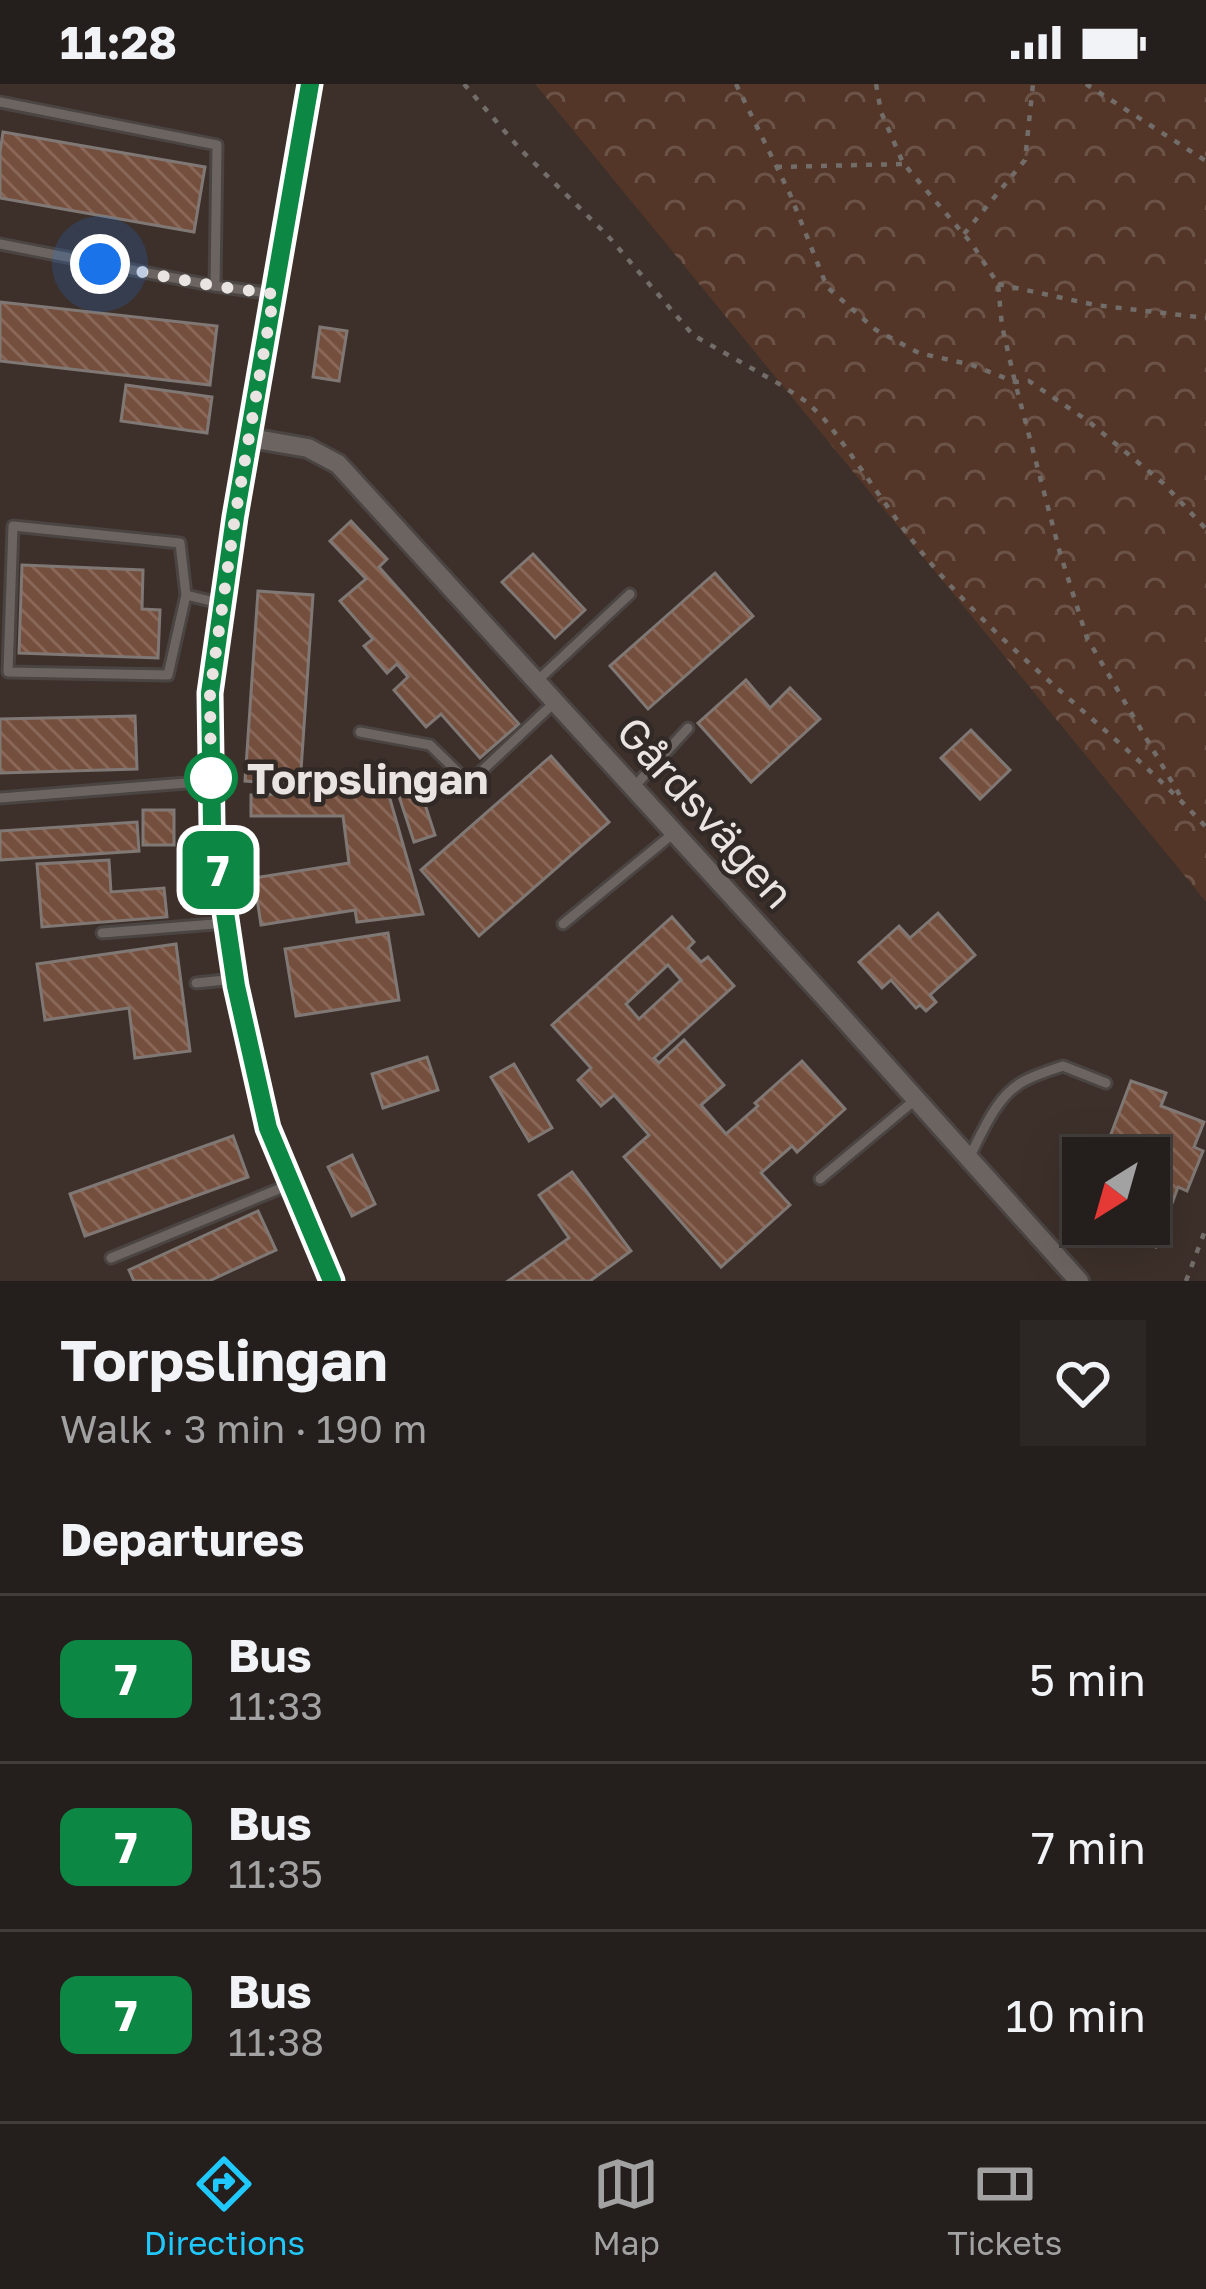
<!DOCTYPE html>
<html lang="en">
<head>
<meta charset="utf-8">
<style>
	:root { --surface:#241f1c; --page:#2c2725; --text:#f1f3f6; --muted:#a3a2a3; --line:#413d3b; --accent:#20c9fd }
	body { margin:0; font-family:"Golos Text",sans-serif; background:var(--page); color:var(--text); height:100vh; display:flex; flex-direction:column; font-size:45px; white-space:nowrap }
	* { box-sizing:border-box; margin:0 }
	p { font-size:39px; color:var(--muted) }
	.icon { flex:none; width:66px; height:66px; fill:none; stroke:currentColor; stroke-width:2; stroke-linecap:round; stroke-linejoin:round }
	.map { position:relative; height:1197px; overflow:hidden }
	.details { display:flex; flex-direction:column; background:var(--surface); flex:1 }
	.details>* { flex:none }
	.badge { padding:0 24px; border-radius:18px; font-size:42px; line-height:78px }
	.needle { width:78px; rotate:217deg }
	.controls { position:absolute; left:1062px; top:1053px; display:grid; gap:24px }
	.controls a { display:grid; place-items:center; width:108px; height:108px; border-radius:0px; background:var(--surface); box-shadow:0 12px 48px #0002,0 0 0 3px var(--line); font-size:60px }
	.you { position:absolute; width:60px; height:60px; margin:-30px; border:9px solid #fff; border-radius:50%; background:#1a73e8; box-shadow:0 0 0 18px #1a73e833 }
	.map>.badge { position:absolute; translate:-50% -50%; box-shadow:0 0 0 6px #fff }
	h2 { padding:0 60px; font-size:45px; line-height:108px }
	.round { display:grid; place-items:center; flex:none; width:126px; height:126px; border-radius:0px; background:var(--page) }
	.overview { display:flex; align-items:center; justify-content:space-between; height:204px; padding:0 60px }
	h1 { font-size:57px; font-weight:700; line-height:90px }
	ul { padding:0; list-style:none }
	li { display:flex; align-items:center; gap:36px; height:168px; padding:0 60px; border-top:3px solid var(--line) }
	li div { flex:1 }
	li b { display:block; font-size:45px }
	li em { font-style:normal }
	li .badge { min-width:132px; font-weight:700; text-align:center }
	.status { display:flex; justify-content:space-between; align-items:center; height:84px; padding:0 60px; background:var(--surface); direction:ltr }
	.status svg { height:33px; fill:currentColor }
	.tabs { display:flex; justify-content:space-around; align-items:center; height:168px; border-top:3px solid var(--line); background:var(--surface); font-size:33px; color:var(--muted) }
	.tabs a { display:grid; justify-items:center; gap:6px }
	.tabs .selected { color:var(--accent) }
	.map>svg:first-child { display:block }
	.built { fill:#3d302a; fill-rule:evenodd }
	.forest { fill:url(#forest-crowns) }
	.building { fill:url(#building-back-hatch); stroke:#807874; stroke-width:3; fill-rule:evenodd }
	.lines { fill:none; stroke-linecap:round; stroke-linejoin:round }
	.lane-casing { stroke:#4a4442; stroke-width:15 }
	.street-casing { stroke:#4a4442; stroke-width:24 }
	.path { stroke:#736d6a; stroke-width:4.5; stroke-dasharray:6 9; stroke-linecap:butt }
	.lane { stroke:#6c6461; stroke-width:9 }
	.street { stroke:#6c6461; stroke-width:18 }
	.line-casing { stroke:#fff; stroke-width:27 }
	.line { stroke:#0c8844; stroke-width:18 }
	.walk { stroke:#e9e4e2; stroke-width:12; stroke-dasharray:0 21.6 }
	.stop-dot { fill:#fff; stroke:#0c8844; stroke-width:6 }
	.labels { text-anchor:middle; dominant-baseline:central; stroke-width:9; stroke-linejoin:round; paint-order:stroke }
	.stop-label { font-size:42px; font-weight:bold; fill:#e9e4e2; stroke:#302926; text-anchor:start }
	.street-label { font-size:42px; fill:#e9e4e2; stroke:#302926 }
</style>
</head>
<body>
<div class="status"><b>11:28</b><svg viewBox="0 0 49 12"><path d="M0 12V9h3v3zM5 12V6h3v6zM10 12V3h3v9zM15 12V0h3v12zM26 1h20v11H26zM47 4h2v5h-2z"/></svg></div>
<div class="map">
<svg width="1206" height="1197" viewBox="0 0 1206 1197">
	<defs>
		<pattern id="forest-crowns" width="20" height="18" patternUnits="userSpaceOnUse" patternTransform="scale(3)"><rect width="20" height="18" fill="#533628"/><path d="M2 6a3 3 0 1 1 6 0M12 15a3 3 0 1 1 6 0" fill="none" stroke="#6c5347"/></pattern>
		<pattern id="building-back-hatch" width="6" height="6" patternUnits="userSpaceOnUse" patternTransform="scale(3)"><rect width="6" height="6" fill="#754f3d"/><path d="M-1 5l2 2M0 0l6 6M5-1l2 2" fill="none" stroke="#896859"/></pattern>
	</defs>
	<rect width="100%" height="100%" fill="#302926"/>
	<path class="built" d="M0,0H535L1206,818V1197H0ZM1083,1074H1149V1140H1083Z"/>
	<path class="forest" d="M535,0H1206V818Z"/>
	<g class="building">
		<path d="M3,48L205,83L194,148L0,114V68Z"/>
		<path d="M0,218L217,242L210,301L0,277Z"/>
		<path d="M320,243L347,247L339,297L313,293Z"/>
		<path d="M126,301L212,313L207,349L121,337Z"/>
		<path d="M351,437L387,475L379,483L519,640L480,674L441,630L426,643L394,606L408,593L397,580L387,589L364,562L373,555L340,517L366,495L330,457Z"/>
		<path d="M533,470L585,526L555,554L502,498Z"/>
		<path d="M22,481L143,486L142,525L160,526L158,574L19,569Z"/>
		<path d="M715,489L753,532L648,625L610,582Z"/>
		<path d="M258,507L313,511L300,701L245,697Z"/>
		<path d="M746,596L770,624L790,604L820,635L751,698L698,639Z"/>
		<path d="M135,632L137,685L0,689V635Z"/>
		<path d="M971,646L1010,686L980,715L941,674Z"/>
		<path d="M551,672L609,738L479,852L421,786Z"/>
		<path d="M416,693L435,751L414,758L395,700Z"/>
		<path d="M388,708L423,830L357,838L355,826L261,841L254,794L349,779L343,732H251V711Z"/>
		<rect x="143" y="726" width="31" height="35"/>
		<path d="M137,738L139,767L0,776V747Z"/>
		<path d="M109,776L111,808L164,804L167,833L42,843L37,780Z"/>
		<path d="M938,829L975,871L930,911L936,918L926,927L920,921L916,924L891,896L882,904L859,878L899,842L910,854Z"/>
		<path d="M672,833L694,858L688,864L701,878L708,873L734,902L654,974L659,979L684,956L724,1001L701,1021L726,1050L758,1022L755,1019L802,977L845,1025L797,1068L792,1062L761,1089L790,1121L721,1183L624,1073L649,1051L614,1011L601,1022L578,996L591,984L552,941ZM668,881L681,896L639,935L626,920Z"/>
		<path d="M388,849L399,916L296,932L285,865Z"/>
		<path d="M176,860L190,967L135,974L129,924L45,936L37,880Z"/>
		<path d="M427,973L438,1006L383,1024L372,990Z"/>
		<path d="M514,980L552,1044L529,1057L491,993Z"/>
		<path d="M1131,997L1166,1009L1161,1022L1204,1038L1194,1063L1203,1067L1187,1107L1178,1103L1156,1163L1096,1140H1149V1074H1102Z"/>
		<path d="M233,1052L248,1093L85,1152L70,1110Z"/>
		<path d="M352,1071L375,1120L352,1132L328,1083Z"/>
		<path d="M572,1088L631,1167L590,1197H508L569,1154L539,1111Z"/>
		<path d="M258,1127L276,1166L209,1197H134L129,1186Z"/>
	</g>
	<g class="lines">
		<g class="lane-casing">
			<g id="lane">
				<path d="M0,18L217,61L215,202"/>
				<path d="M0,160L215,202L274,210"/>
				<path d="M186,511L180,459L13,442L8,588L168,591L186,511L223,520"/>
				<path d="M537,597L630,510"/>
				<path d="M360,648L430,661L469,699L556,617"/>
				<path d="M634,703L688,644"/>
				<path d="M0,714L211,697"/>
				<path d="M563,840L675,748"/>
				<path d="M102,849L227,839"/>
				<path d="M196,899L235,895"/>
				<path d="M969,1074C983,1047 997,1010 1026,996C1038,990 1051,986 1063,982L1106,999"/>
				<path d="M820,1095L916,1015"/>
				<path d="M111,1174L291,1100"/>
			</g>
		</g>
		<g class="street-casing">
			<g id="street">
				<path d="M311,0L235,432L210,609L211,741L236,902L268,1044L332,1197"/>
				<path d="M250,354L308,364L338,380L827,916L1079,1197"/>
			</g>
		</g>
		<g class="path">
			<path d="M464,0L520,65L608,152L693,251L781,301L807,318L825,336C863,384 894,437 934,483C1016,579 1121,651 1206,743"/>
			<path d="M736,0L790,110L827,203L876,246L919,269L972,281L1015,298L1029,297L1088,337L1163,399L1206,445"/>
			<path d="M876,0L881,28L903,79L972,160L998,200L1002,242L1015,298L1060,469L1087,554L1182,715"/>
			<path d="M1086,0L1206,77"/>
			<path d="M776,83L903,80"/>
			<path d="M964,150L1025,76L1033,0"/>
			<path d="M998,200L1095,221L1206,234"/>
			<path d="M1186,1197L1206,1144"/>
		</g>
		<use href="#lane" class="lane"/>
		<use href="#street" class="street"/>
	</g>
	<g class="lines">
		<g class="line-casing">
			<path id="line" d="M310,0L235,433L210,609L212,741L236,902L268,1044L332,1197"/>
		</g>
		<use href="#line" class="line"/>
		<path class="walk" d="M100,180L215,202L274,210L235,433L210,609L211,698V694"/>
	</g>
	<circle class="stop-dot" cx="211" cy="694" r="24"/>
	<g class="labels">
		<g class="stop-label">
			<text x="247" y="694">Torpslingan</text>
		</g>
		<g class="street-label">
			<text transform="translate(706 728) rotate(48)">Gårdsvägen</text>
		</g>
	</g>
</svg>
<div class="controls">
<a><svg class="needle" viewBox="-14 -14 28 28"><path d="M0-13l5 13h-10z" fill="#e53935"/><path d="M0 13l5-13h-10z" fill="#a3a2a3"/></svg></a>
</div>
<div class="you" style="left:100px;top:180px"></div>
<b class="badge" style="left:218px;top:786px;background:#0c8844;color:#fff">7</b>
</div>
<section class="details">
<div class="overview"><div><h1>Torpslingan</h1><p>Walk · 3 min · 190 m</p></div><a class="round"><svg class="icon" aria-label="heart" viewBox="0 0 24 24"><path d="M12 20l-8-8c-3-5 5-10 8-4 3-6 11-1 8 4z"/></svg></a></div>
<h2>Departures</h2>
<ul>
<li><span class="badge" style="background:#0c8844;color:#fff">7</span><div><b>Bus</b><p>11:33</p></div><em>5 min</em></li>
<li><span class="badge" style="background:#0c8844;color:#fff">7</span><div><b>Bus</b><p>11:35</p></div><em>7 min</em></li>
<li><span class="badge" style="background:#0c8844;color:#fff">7</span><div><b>Bus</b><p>11:38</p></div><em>10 min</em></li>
</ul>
</section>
<nav class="tabs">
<a class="selected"><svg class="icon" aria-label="directions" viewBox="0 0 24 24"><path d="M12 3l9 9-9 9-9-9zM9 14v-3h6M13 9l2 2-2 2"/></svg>Directions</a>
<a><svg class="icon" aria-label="map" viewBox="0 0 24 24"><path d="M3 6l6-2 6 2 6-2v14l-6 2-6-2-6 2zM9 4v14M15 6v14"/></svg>Map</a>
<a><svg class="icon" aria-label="tickets" viewBox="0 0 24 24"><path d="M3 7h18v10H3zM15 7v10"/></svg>Tickets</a>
</nav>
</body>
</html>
